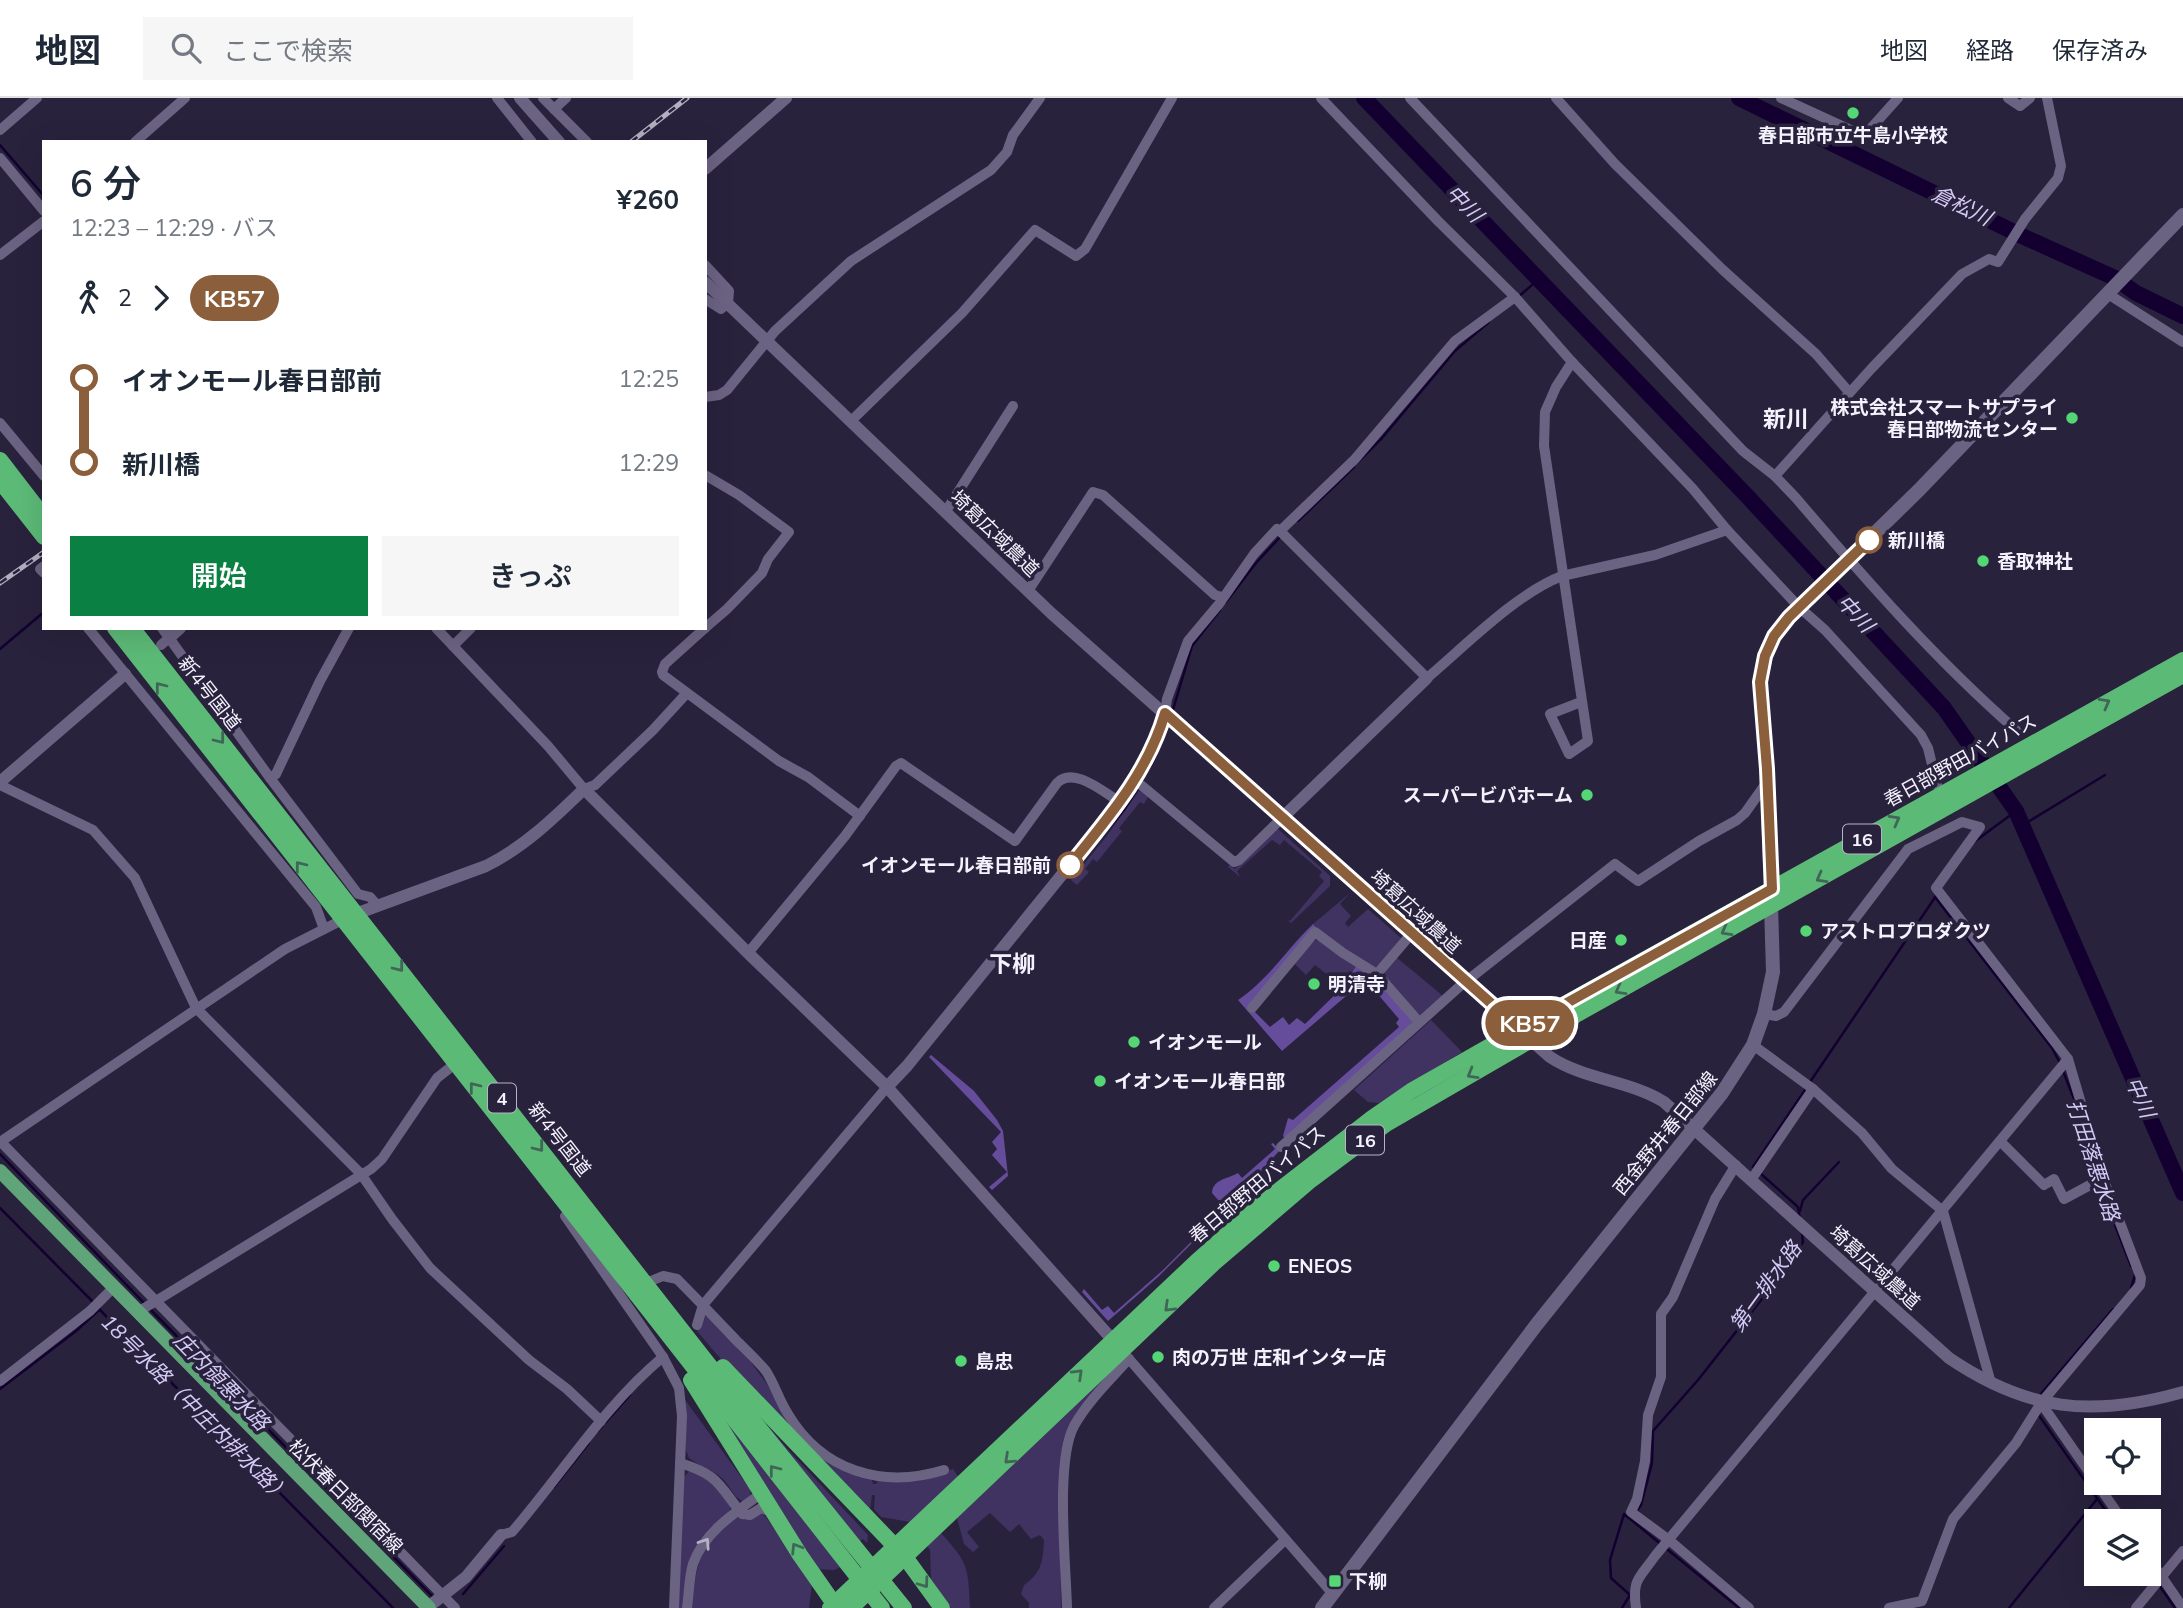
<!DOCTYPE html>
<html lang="ja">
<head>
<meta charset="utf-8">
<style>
	:root { --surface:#fff; --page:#f6f6f7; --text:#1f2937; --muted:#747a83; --line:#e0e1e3; --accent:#0b8043 }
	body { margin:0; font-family:Mulish,"Noto Sans JP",sans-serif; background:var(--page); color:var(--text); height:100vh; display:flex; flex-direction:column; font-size:26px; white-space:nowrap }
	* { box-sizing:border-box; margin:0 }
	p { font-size:23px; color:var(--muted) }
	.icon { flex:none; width:38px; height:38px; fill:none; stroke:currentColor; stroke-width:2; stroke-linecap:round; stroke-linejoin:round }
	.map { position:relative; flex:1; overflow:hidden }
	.sheet { position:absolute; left:42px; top:42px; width:665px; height:490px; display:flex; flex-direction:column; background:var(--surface); border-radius:0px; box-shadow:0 7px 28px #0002 }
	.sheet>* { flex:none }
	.badge { padding:0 14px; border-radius:23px; font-size:24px; line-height:46px }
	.buttons { position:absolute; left:2084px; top:1320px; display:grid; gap:14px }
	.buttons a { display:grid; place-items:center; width:77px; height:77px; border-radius:0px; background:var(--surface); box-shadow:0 7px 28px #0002; font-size:35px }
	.map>.badge { position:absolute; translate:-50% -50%; box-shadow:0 0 0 4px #fff }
	.legs { display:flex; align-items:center; gap:10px; height:77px; padding:0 28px; font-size:23px }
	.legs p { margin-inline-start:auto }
	.summary { display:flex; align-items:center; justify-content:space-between; height:119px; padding:0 28px }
	h1 { font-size:38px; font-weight:600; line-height:52px }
	.action { display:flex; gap:14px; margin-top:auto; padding:14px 28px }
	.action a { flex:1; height:80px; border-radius:0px; background:var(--accent); color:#fff; font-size:28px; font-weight:600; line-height:80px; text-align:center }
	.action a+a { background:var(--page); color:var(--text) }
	ul { padding:0 28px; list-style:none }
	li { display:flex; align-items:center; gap:24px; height:84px; font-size:26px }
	li i { display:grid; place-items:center; width:10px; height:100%; margin:0 9px; background:currentColor }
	li i::after { content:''; width:18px; height:18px; margin:-9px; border:5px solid; border-radius:50%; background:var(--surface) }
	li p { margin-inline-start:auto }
	li:first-child i { background:linear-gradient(#0000 50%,currentColor 0) }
	li:last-child i { background:linear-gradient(currentColor 50%,#0000 0) }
	header { display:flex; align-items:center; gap:42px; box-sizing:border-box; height:98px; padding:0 35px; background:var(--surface); border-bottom:2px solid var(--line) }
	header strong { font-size:33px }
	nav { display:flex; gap:38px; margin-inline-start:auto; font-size:24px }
	.search { width:490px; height:63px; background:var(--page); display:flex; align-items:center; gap:18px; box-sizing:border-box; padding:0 24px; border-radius:0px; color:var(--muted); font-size:26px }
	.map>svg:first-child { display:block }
	.green { fill:#403261 }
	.forest { fill:#664d9c }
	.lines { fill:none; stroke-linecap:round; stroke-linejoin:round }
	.stream { stroke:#130031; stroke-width:2.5 }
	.river { stroke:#130031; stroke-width:16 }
	.minor { stroke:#6b6382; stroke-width:10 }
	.tertiary { stroke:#6b6382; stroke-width:12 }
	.secondary { stroke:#6b6382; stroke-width:14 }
	.primary { stroke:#60a47a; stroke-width:14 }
	.trunk { stroke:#5cba77; stroke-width:16 }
	.rail-casing { stroke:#b3afc0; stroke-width:5 }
	.rail { stroke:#29223d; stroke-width:2.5; stroke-dasharray:8; stroke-linecap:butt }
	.oneway { stroke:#406657 }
	.oneway2 { stroke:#b6b2c6 }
	.line-1-casing { stroke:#fff; stroke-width:16 }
	.line-1 { stroke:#8b5e3c; stroke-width:10 }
	.poi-dot { fill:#53d673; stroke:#29223d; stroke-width:2.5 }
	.stop-1-dot { fill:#fff; stroke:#8b5e3c; stroke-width:3.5 }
	.labels { text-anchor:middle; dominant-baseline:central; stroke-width:7; stroke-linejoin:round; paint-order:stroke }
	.shield { fill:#29223d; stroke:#b7b4c3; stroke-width:2 }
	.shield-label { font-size:18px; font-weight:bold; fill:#f4f2fd }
	.poi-label { font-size:19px; font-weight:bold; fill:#f4f2fd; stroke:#29223d; text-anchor:start }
	.street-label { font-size:19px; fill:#f4f2fd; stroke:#29223d }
	.stop-label { font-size:19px; font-weight:bold; fill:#f4f2fd; stroke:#29223d; text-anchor:start }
	.water-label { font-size:21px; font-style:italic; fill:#d4caf6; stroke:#29223d }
	.quarter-label { font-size:23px; font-weight:bold; fill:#f4f2fd; stroke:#29223d }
</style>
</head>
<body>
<header>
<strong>地図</strong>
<div class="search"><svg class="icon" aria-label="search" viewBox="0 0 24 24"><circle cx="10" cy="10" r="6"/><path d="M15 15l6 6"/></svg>ここで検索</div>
<nav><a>地図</a><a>経路</a><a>保存済み</a></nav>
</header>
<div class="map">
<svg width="2183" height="1510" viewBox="0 0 2183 1510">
	<rect width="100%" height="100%" fill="#29223d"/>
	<g class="green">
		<path d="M1139,693H1144L1149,697L1144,706L1140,704L1119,730L1122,733L1097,764L1093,761L1085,771L1089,774L1077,787L1071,782L1106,739Z"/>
		<path d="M1277,730L1330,778V788L1291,825L1286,821L1290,823L1324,783L1319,778L1322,774L1284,742L1280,747L1272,742L1237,773L1240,779L1228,769L1230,767L1235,771Z"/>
		<path d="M1350,795L1340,806L1351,818L1345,825L1348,829L1368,811L1402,841L1379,868L1374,869L1346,853L1313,826Z"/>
		<path d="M1318,841L1356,868L1343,889L1315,867L1306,877L1294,865L1310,846Z"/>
		<path d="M1396,859L1443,898L1421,917H1418L1385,879V873Z"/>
		<path d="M1431,922L1462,954L1379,1005L1368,1004L1354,992Z"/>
		<path d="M707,1217L744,1255L778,1301L787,1325L796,1337L871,1379L873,1386H876L880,1380H924L953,1371L959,1380L910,1424L881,1419L874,1411L875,1397H872L870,1412C812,1354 749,1297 697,1233L700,1230L703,1218Z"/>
		<path d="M1116,1269L1077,1327L1060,1392L1061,1510H1029V1505L1021,1496L1024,1487C1042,1475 1043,1462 1044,1442L1040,1437L1031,1441L1019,1426L1010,1434L990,1415L967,1434L979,1449L973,1454L964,1446L957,1420Z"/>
		<path d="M680,1295L750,1391L751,1399L744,1404C734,1400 731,1390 724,1382C714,1372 700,1369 689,1360L686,1352V1321Z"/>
		<path d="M740,1295L791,1355L868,1437L867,1445L863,1441L860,1443Z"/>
		<path d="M707,1297L841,1469L834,1472L817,1471Z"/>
		<path d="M689,1373L710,1380L731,1409L730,1413C690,1447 689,1459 684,1510H676L684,1379Z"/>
		<path d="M761,1415L766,1419L812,1486L809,1510H692C697,1458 699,1453 738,1417L745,1422Z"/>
		<path d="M941,1435C969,1466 968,1469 970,1510H951L931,1481L930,1452L927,1448Z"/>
	</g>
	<g class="forest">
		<path d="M1313,826L1316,829L1250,909L1270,929L1283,919L1289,927L1297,920L1305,926L1343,889L1356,868L1373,878L1412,922V926L1285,1040L1283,1038L1288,1020L1293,1022L1399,929L1396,925L1399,921L1370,887L1365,891L1360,886L1282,953L1238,902C1268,882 1287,851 1313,826Z"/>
		<path d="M931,957L974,993L997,1022L1003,1033L1008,1078L992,1092L989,1089L1007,1074L992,1057L997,1051L992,1044L1001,1034L929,959Z"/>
		<path d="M1273,1045L1280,1052L1226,1111L1212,1095C1213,1081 1228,1081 1238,1075L1242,1080L1275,1051L1271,1046Z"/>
		<path d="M1210,1116L1214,1123L1158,1179L1108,1223L1082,1194L1084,1191L1102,1212L1108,1208L1114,1215L1163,1172L1210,1125L1205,1120Z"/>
	</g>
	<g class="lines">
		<g class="stream">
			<path d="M0,47L44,98"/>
			<path d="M1518,199L1539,181"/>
			<path d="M1358,364L1382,340L1455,253L1489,224"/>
			<path d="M1298,423L1354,369"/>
			<path d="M1226,504L1256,465L1280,439"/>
			<path d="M0,551L44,514"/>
			<path d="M1172,615L1192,548L1220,512"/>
			<path d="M1142,682L1153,664L1169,625"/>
			<path d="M2023,727L2105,677"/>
			<path d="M1974,744L2016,713"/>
			<path d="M1079,766L1124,712L1139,688"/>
			<path d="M1935,799L2052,950L2061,967"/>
			<path d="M2063,973L2076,1006"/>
			<path d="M1810,984L1938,795"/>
			<path d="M2088,1046L2097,1080"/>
			<path d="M0,1056L145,1206"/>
			<path d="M1755,1071L1753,1069L1807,989"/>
			<path d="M1760,1075L1798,1109L1800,1121"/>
			<path d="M2099,1086L2131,1168"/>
			<path d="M0,1110L94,1205"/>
			<path d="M1800,1113L1803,1102L1839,1064"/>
			<path d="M2131,1190L2135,1177"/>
			<path d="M98,1210L393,1510"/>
			<path d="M149,1210L434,1500"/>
			<path d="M0,1291L76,1233L100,1211"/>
			<path d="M2040,1297L2113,1211"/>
			<path d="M2038,1316L2113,1423"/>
			<path d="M597,1334L630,1297"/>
			<path d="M554,1389L589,1345"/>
			<path d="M1631,1421L1641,1407L1652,1365L1653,1333L1698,1282L1787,1169L1803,1144L1802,1135"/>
			<path d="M2149,1473L2155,1482"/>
			<path d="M2159,1487L2175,1510"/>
			<path d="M463,1496L504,1448"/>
			<path d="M1622,1510L1630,1497L1611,1480L1610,1462L1624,1416L1739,1510"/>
			<path d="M2009,1510L2097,1401"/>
		</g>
		<g class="river">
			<path d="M1364,0L1748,399L1944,610L2016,713L2183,1095"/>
			<path d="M1739,0L2022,138L2115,180L2136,195L2183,218"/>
		</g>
		<g class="minor">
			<path d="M497,0L532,44"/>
			<path d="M543,0L587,44"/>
			<path d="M1321,0L1438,123L1515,199L1572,264L1693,391L1727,432L1799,509L1825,532L1921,637L1928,650L1937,687"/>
			<path d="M1410,0L1743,353L1775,378L1796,400C1865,481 1935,561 2016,632"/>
			<path d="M1556,0L1615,66L1723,172L1816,256L1849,294"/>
			<path d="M1781,0L1864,38L1898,0"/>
			<path d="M2008,0L2020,8L2030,0"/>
			<path d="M554,11L566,0"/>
			<path d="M0,32L37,0"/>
			<path d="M135,44L185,0"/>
			<path d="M0,60L44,113"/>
			<path d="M0,157L44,123"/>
			<path d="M705,167L729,193L728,205L721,211L705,201"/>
			<path d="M2108,196L2183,244"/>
			<path d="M1572,264L1556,289L1545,314L1544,348L1588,643L1569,656L1550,616L1581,604"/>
			<path d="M705,299L719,297L727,292L775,233L851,163L991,72L1007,54L1013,37L1040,0"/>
			<path d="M851,323L962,215L1035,132L1076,158L1085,151L1172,0"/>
			<path d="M0,325L44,378"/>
			<path d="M705,377L739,397L789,434L768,461L762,475L727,511L705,530"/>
			<path d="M1775,378L1871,271L1962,176L1989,161L1998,164L2025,121L2058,80L2061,68L2047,0"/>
			<path d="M946,413L1013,308"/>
			<path d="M1280,433L1427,580C1465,548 1517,495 1562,478L1655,457L1727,432"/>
			<path d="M44,468L40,471L44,475"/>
			<path d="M1028,493L1093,394L1103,397L1215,497L1222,499"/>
			<path d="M88,530L316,809L324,831"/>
			<path d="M162,530L270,680L358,796L370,799L378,808"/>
			<path d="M436,530L548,648L584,691L595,687L653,632L686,596"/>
			<path d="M705,530L665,566L662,574L663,577L779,663L808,679L860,718"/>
			<path d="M161,547L169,540"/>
			<path d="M453,548L471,530"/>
			<path d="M1165,616L1167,601L1188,543L1219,506L1254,456L1277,431L1280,433L1355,361L1455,243L1515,199"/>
			<path d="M270,680L276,676L320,583L349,530"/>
			<path d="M1135,682L1234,764L1239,762L1282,720"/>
			<path d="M0,687L93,732L135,780L196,910L361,1076L392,1121L430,1170L529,1262L567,1291L601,1323"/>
			<path d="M748,855L845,738L896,668L901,665L1015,743L1057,685C1074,668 1103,694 1120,704"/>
			<path d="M1377,876L1412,835"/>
			<path d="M1252,910L1315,834L1343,855L1377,876L1419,924"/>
			<path d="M1764,916L1776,918L1784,914L1908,751L1962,724L1980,729L1936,790L2068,961L2103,1080L2141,1180L2140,1187L2041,1305L2016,1345L1953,1421L1922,1503L1889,1510"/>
			<path d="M1753,947L1813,991L1862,1035L1892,1071L1943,1113L1991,1285"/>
			<path d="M0,1043L455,1510"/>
			<path d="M2000,1043L2044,1087L2054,1081L2064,1101L2103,1080"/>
			<path d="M0,1044L285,851L342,822"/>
			<path d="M1281,1049L1459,889L1615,766L1638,783L1699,743L1737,722L1745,715L1767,684"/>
			<path d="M1736,1067L1715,1101L1673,1199L1661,1216V1279L1648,1317L1645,1363L1637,1401L1631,1414L1669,1442L1749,1510"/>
			<path d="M1751,1082L1813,991"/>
			<path d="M565,1118L663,1259L679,1290L682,1318L674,1510"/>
			<path d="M646,1185L663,1178L677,1181C697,1201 717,1222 736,1242C746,1252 757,1262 766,1273C775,1287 779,1302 788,1316C822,1373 882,1391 944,1372"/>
			<path d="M138,1214L371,1071L382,1061L437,980L456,965"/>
			<path d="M697,1227L703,1207L887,989"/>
			<path d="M1123,1254L1333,1496"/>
			<path d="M0,1283L90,1213L114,1189"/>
			<path d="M2041,1305L2123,1423"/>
			<path d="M680,1365C719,1377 718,1386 742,1416L750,1417L761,1410L772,1414"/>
			<path d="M501,1437L512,1434C562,1376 604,1308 663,1259"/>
			<path d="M2149,1460L2183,1510"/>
			<path d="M687,1510C689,1496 689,1479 693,1466C704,1434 736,1414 762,1395"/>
			<path d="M1067,1510C1066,1466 1055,1364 1074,1328C1088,1303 1110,1282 1129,1261"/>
			<path d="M1214,1510L1285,1442"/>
			<path d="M1636,1510C1632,1481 1639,1481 1655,1458L2068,961"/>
			<path d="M2136,1510L2183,1453"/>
		</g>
		<g class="tertiary">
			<path d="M520,0L559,44"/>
			<path d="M705,71L786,0"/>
			<path d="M705,184L1051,515L1550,959C1585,982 1628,982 1664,1004L1949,1260C2027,1313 2092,1320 2183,1294"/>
			<path d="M169,540L180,530"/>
			<path d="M0,684L125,576"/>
			<path d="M1282,720L1427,580"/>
			<path d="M350,818L486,768C524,749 553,721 584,691L748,855L887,989L1118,1248"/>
			<path d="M887,989L907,968L1107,721L1145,665L1165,616"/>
			<path d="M427,1510L466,1479L501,1437"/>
		</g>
		<path class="secondary" d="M1322,1510L1537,1226L1722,995L1753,947L1764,916L1773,874L1767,671L1760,584L1768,549L1774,538L1789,519L1919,392L2183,117"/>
		<path class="primary" d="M0,1073L429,1510"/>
		<g class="trunk">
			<path d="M0,362L44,419"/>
			<path d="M0,383L44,439"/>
			<path d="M115,530L882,1510"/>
			<path d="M132,530L734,1299L904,1510"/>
			<path d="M723,1269L887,1440L905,1459L942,1510"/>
			<path d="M691,1282L800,1457L837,1510"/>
			<path d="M830,1510L1196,1164L1261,1106L1372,1020L1411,993L1520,931L2183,562"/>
			<path d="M851,1510L1214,1165L1311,1082L1386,1026L1531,942L2183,577"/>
		</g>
		<g class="rail-casing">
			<g id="rail">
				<path d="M631,44L687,0"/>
				<path d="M0,485L44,454"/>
			</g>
		</g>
		<use href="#rail" class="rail"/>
	</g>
	<defs><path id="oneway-chevron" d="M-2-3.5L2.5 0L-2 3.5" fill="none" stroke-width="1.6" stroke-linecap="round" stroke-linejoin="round" transform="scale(1.75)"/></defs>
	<g class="oneway">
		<use href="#oneway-chevron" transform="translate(160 589) rotate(-128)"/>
		<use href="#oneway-chevron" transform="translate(2105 605) rotate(-29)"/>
		<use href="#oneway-chevron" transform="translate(220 641) rotate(52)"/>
		<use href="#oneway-chevron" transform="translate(1895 722) rotate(-29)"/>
		<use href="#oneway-chevron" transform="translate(300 768) rotate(-128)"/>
		<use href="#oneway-chevron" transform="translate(1821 780) rotate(151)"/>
		<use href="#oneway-chevron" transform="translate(1726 833) rotate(151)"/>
		<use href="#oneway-chevron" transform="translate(399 869) rotate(52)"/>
		<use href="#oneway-chevron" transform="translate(1620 892) rotate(151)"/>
		<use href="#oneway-chevron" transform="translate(1472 976) rotate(150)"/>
		<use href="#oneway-chevron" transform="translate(474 989) rotate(-128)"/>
		<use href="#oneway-chevron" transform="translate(539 1049) rotate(52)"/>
		<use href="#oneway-chevron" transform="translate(1169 1209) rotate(136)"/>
		<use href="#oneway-chevron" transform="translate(1078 1276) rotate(-44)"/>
		<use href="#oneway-chevron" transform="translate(1009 1361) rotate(137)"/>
		<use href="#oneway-chevron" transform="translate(774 1372) rotate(-128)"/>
		<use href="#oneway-chevron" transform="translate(796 1450) rotate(-122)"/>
		<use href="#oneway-chevron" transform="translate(924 1485) rotate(54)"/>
	</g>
	<use class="oneway2" href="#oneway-chevron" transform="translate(705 1445) rotate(-56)"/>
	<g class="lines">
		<g class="line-1-casing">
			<path id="line-1" d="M1070,767C1108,720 1148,674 1165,615L1520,931L1772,791L1767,671L1760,584L1765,558L1774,538L1789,519L1869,442"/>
		</g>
		<use href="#line-1" class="line-1"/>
	</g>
	<g class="poi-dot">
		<circle cx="1853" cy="15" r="7"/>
		<circle cx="2072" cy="320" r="7"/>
		<circle cx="1983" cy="463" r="7"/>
		<circle cx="1587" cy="697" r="7"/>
		<circle cx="1806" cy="833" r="7"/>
		<circle cx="1621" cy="842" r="7"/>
		<circle cx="1314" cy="886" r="7"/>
		<circle cx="1134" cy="944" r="7"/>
		<circle cx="1100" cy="983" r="7"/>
		<circle cx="1274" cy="1168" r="7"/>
		<circle cx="1158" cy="1259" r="7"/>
		<circle cx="961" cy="1263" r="7"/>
		<rect x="1328" y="1476" width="14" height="14" rx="3.5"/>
	</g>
	<g class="stop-1-dot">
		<circle cx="1869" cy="442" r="12"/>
		<circle cx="1070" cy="767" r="12"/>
	</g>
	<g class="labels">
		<g class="shield">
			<rect x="1843" y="726.5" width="38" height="29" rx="5"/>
			<rect x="488" y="985.5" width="28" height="29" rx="5"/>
			<rect x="1346" y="1027.5" width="38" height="29" rx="5"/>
		</g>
		<g class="shield-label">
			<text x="1862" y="741">16</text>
			<text x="502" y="1000">4</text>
			<text x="1365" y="1042">16</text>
		</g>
		<g class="poi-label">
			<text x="1853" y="37" text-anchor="middle">春日部市立牛島小学校</text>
			<text x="2058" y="309" text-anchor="end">株式会社スマートサプライ<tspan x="2058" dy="22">春日部物流センター</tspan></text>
			<text x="1997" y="463">香取神社</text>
			<text x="1573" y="697" text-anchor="end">スーパービバホーム</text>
			<text x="1820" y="833">アストロプロダクツ</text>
			<text x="1607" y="842" text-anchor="end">日産</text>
			<text x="1328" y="886">明清寺</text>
			<text x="1148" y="944">イオンモール</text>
			<text x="1114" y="983">イオンモール春日部</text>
			<text x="1288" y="1168">ENEOS</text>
			<text x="1172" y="1259">肉の万世 庄和インター店</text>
			<text x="975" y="1263">島忠</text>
			<text x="1349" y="1483">下柳</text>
		</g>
		<g class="street-label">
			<text transform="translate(995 435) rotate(44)">埼葛広域農道</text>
			<text transform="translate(210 595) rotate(52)">新4号国道</text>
			<text transform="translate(1960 662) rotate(-29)">春日部野田バイパス</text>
			<text transform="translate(1416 813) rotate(42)">埼葛広域農道</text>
			<text transform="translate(1665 1035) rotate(-51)">西金野井春日部線</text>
			<text transform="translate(560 1041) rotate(52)">新4号国道</text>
			<text transform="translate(1257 1086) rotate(-40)">春日部野田バイパス</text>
			<text transform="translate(1875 1169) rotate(42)">埼葛広域農道</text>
			<text transform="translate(346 1398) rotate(45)">松伏春日部関宿線</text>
		</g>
		<g class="stop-label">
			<text x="1888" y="442">新川橋</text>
			<text x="1051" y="767" text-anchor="end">イオンモール春日部前</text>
		</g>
		<g class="water-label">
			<text transform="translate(1465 105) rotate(46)">中川</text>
			<text transform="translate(1962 107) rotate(26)">倉松川</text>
			<text transform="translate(1856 515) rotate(47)">中川</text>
			<text transform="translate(2141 999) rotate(66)">中川</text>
			<text transform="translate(2094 1062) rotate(72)">打田落悪水路</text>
			<text transform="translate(1765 1188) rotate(-54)">第一排水路</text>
			<text transform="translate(222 1283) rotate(46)">庄内領悪水路</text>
			<text transform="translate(196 1310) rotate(45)">18号水路（中庄内排水路）</text>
		</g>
		<g class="quarter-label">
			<text x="1786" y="320">新川</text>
			<text x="1012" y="865">下柳</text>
		</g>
	</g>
</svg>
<div class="buttons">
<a><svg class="icon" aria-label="locate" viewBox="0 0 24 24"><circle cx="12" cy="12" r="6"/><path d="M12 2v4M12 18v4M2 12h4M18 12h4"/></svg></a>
<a><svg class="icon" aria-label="layers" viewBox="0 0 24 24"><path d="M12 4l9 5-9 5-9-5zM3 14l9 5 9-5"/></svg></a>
</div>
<b class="badge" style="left:1530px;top:925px;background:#8b5e3c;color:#fff">KB57</b>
<section class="sheet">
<div class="summary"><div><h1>6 分</h1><p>12:23 – 12:29 · バス</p></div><b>¥260</b></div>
<div class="legs"><svg class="icon" aria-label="walk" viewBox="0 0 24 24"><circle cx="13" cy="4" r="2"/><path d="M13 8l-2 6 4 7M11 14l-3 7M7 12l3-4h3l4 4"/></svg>2<svg class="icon" aria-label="forward" viewBox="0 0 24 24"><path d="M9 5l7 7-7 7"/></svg><b class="badge" style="background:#8b5e3c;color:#fff">KB57</b></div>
<ul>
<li><i style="color:#8b5e3c"></i><b>イオンモール春日部前</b><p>12:25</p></li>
<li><i style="color:#8b5e3c"></i><b>新川橋</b><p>12:29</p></li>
</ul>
<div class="action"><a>開始</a><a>きっぷ</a></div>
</section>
</div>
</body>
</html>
